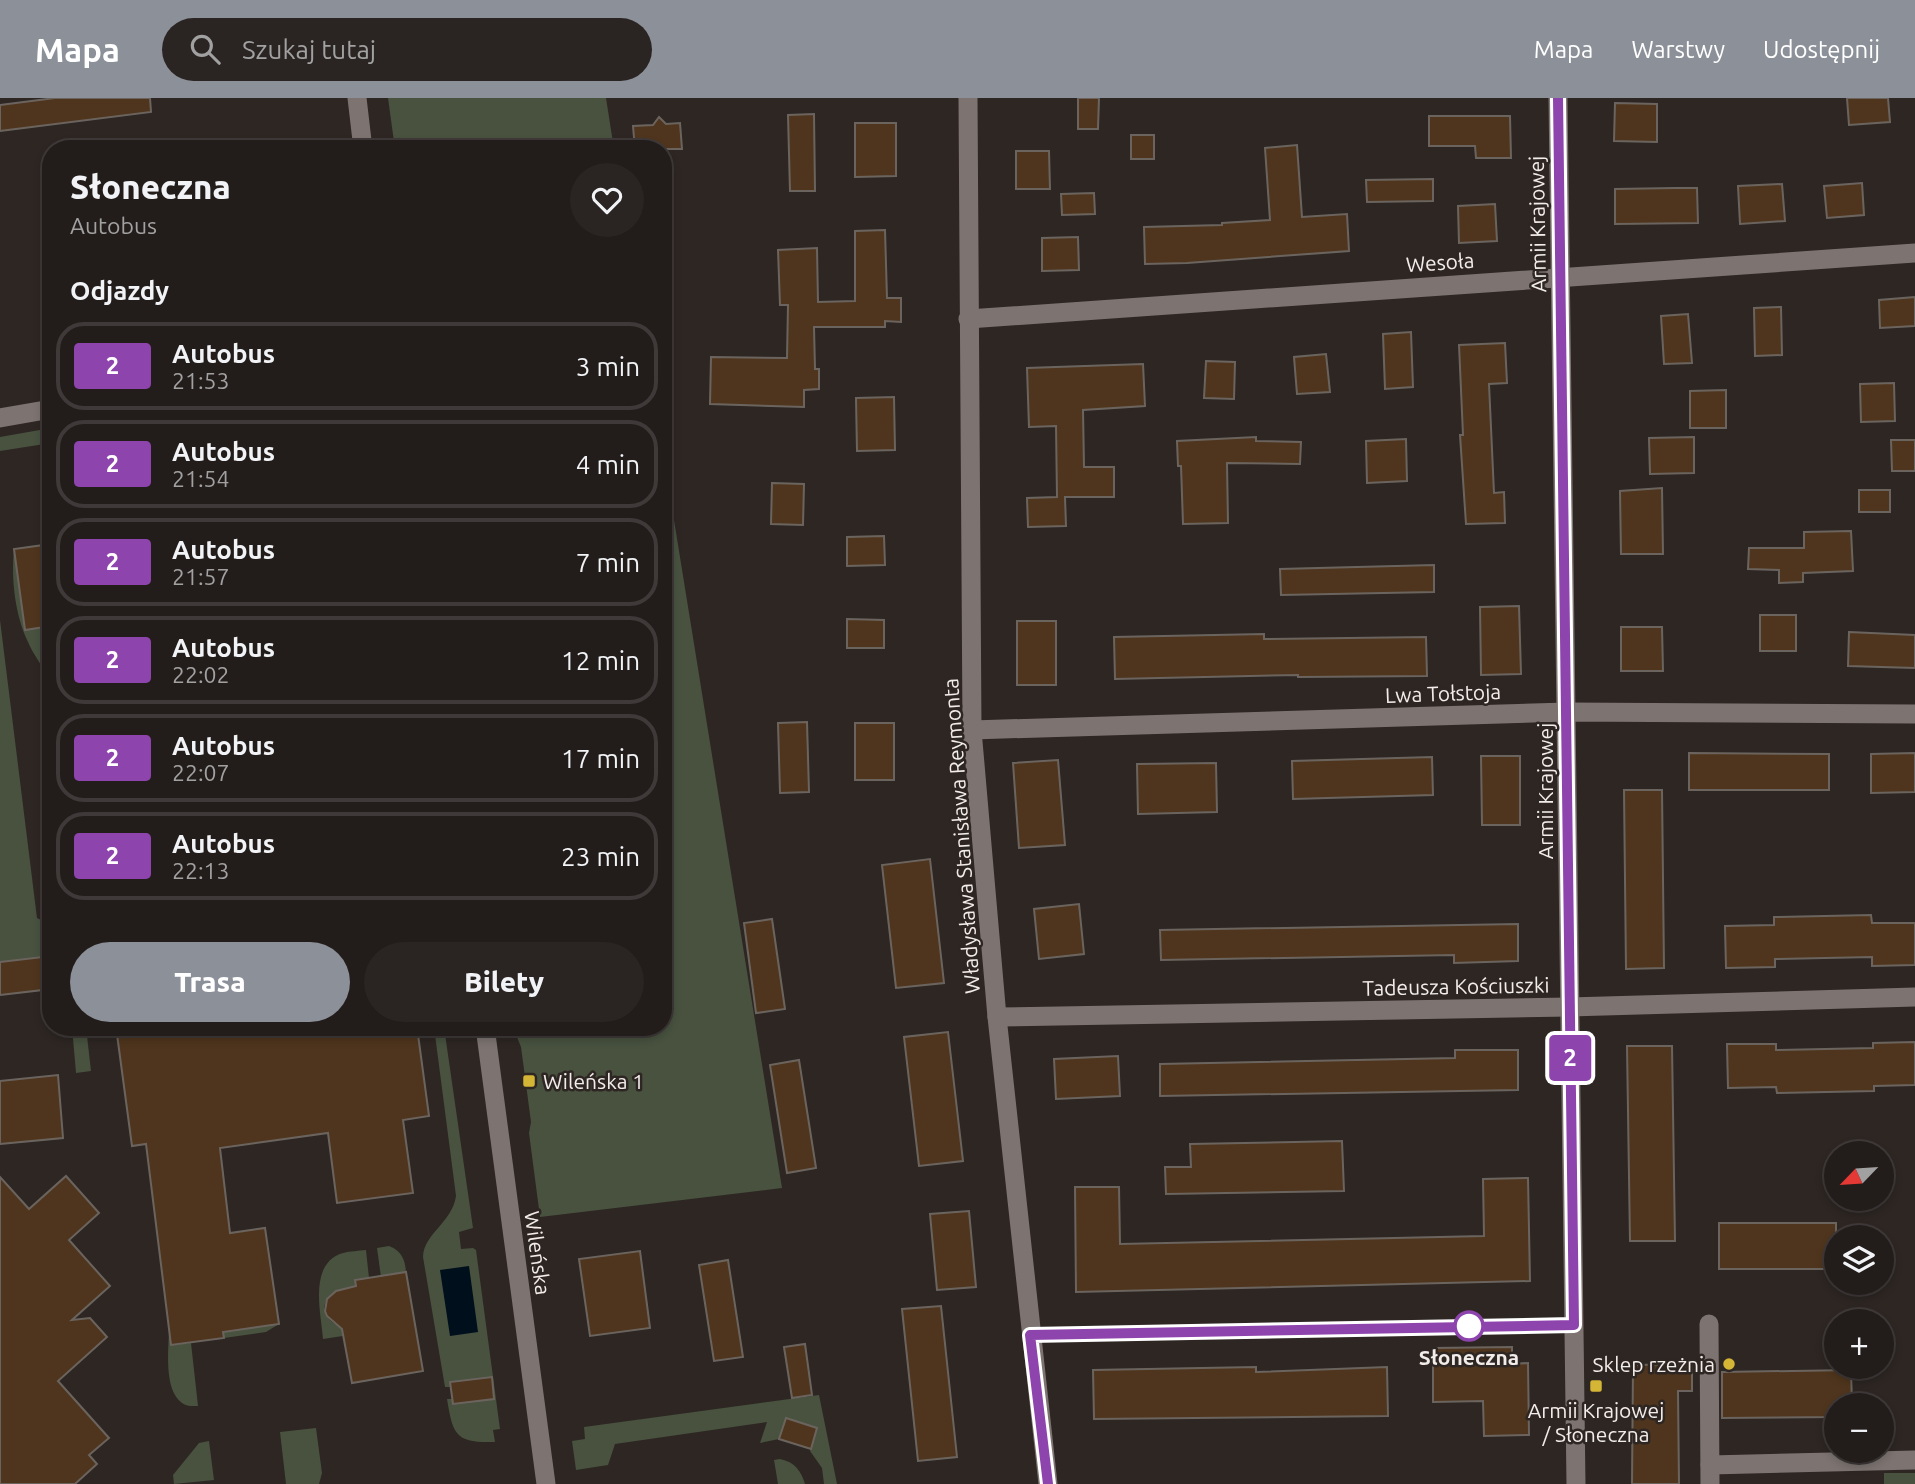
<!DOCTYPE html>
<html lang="pl">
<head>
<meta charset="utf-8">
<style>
	:root { --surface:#221c1a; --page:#2a2523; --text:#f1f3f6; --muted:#a2a1a2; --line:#3f3a39; --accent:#8c9099 }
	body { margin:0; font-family:Ubuntu,sans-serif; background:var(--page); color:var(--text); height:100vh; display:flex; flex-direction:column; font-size:26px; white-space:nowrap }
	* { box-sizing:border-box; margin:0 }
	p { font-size:23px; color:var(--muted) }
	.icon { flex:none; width:38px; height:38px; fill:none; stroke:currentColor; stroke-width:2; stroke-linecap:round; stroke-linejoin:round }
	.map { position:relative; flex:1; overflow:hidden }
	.drawer { position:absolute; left:42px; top:42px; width:630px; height:896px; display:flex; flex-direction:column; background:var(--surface); border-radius:28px; box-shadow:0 4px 10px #0003,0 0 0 2px var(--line) }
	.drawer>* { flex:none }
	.badge { padding:0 14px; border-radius:5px; font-size:24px; line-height:46px }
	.needle { width:46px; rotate:245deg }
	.fabs { position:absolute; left:1824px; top:1043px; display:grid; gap:14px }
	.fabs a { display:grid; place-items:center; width:70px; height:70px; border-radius:50%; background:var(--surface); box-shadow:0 4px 10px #0003,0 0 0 2px var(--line); font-size:35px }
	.map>.badge { position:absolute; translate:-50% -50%; box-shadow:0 0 0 4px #fff }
	h2 { padding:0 28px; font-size:26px; line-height:63px }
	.round { display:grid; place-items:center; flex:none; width:74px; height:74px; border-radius:37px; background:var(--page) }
	.overview { display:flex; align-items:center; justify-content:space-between; height:119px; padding:0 28px }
	h1 { font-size:33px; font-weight:800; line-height:52px }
	.button { display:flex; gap:14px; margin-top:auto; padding:14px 28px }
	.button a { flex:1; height:80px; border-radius:42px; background:var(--accent); color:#fff; font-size:28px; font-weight:800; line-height:80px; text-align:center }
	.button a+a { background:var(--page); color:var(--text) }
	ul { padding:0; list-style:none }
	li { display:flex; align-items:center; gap:21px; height:88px; margin:0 14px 10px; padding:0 14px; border:4px solid var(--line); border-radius:28px }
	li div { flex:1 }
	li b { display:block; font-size:26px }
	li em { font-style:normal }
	li .badge { min-width:77px; font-weight:700; text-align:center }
	header { display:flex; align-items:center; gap:42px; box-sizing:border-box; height:98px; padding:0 35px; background:var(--accent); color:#fff }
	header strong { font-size:33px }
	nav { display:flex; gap:38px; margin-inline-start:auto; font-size:24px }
	.search { width:490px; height:63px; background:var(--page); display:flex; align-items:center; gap:18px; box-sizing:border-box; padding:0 24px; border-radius:38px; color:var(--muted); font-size:26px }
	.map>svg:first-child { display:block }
	.green { fill:#48523f }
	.water { fill:#000f1c }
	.building { fill:#4f351d; stroke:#6b645e; stroke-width:2 }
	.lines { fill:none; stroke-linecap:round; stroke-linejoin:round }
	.minor { stroke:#7d7471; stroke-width:19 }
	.tertiary { stroke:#7d7471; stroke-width:19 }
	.line-casing { stroke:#fff; stroke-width:16 }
	.line { stroke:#8e44ad; stroke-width:10 }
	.poi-dot { fill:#d5b535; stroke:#2d2623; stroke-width:2.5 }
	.stop-dot { fill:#fff; stroke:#8e44ad; stroke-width:3.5 }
	.labels { text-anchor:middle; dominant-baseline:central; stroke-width:5; stroke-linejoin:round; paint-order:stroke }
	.street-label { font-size:21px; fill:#f2ecea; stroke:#2d2623 }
	.poi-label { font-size:21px; fill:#f2ecea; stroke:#2d2623; text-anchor:start }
	.stop-label { font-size:21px; font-weight:bold; fill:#f2ecea; stroke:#2d2623 }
</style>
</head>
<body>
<header>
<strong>Mapa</strong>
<div class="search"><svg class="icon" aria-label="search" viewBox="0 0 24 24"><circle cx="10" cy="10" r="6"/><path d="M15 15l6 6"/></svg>Szukaj tutaj</div>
<nav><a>Mapa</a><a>Warstwy</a><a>Udostępnij</a></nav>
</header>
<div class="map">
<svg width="1915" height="1386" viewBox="0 0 1915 1386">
	<rect width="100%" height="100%" fill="#2d2623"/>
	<g class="green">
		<path d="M388,0H606L614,51H395Z"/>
		<path d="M51,330V345L0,353V339Z"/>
		<path d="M663,354L782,1090L540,1119L529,1035L531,1024L521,949L513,929H663Z"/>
		<path d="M14,451L25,531L51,528V583C44,570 34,558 28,544C15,517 11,481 14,451Z"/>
		<path d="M0,522L37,820L51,827V858L0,864Z"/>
		<path d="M72,929H86L91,973L76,975Z"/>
		<path d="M434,929H444L473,1130L459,1134L461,1151L473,1150L476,1152L500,1331L493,1332L495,1344C456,1345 453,1338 447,1301H494L492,1280L451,1284V1289H445L423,1159C424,1135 452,1125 456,1098Z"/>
		<path d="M389,1148C402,1153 405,1162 406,1174L381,1179L377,1150Z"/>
		<path d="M366,1152L369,1180L356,1186L351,1193C333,1189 314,1208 331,1223C337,1229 348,1232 356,1236L323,1241C321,1215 308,1165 343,1155C350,1153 358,1153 366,1152Z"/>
		<path d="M279,1226L266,1234L224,1240L223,1234Z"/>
		<path d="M169,1229L171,1247L191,1245L198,1308C193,1308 187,1309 182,1305C163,1291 169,1250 169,1229Z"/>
		<path d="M819,1297L837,1386H824L822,1370L810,1353L817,1330L786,1320L779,1341L760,1345L767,1324L615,1346L608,1367L576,1372L572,1343L585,1341L584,1329Z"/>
		<path d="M316,1330L322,1375L319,1386H286L280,1334Z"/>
		<path d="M209,1343L214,1382L174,1386L173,1377L199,1345Z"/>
		<path d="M780,1361C795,1364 801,1373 805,1386H778L774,1362Z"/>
		<rect x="1884" y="1375" width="31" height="11"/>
	</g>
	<path class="water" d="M469,1168L478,1234L450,1238L440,1172Z"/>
	<g class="building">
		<path d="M55,0H150L151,14L0,33V7Z"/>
		<path d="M1078,0H1099L1098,31H1078Z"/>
		<path d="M1847,0H1888L1890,24L1849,27Z"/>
		<path d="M1615,5L1657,6V44L1614,43Z"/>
		<path d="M814,16L815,93H790L788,17Z"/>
		<path d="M1429,18H1510L1511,60H1476L1475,48H1429Z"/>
		<path d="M659,19L666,26L680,25L682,51H635L633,28L653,27Z"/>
		<path d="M855,25H896V78L855,79Z"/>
		<rect x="1131" y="37" width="23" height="24"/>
		<path d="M1297,47L1302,119L1347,116L1349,153L1187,165L1145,166L1144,129L1222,127V125L1270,122L1265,50Z"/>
		<path d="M1016,53H1049L1050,91H1016Z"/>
		<path d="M1433,81V103L1367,104L1366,82Z"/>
		<path d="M1862,85L1864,117L1827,120L1824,88Z"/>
		<path d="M1782,86L1785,123L1740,126L1738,88Z"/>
		<path d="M1675,90H1697L1698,125L1615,126V91Z"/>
		<path d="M1094,95L1095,116L1062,117L1061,96Z"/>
		<path d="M1495,106L1497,143L1459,145L1458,108Z"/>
		<path d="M885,132L887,200H901V224L885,223V229H814L815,271H819V291L804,292V309L710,306L711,259L787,260L788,207H780L778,152L817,150L818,204L855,203V133Z"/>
		<path d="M1078,139L1079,172L1042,173V140Z"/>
		<path d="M1915,199V228L1880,230L1879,202Z"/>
		<path d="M1781,209L1782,257L1755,258L1754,210Z"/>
		<path d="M1688,216L1692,265L1664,266L1661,218Z"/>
		<path d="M1411,234L1413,289L1385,291L1383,236Z"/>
		<path d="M1505,245L1507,285L1489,286L1494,395L1504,394L1505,425L1466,426L1460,337H1463L1459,247Z"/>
		<path d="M1326,256L1330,294L1297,296L1294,259Z"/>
		<path d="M1206,263L1235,264L1234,301L1204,300Z"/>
		<path d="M1143,266L1145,308L1083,312L1084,369H1114V399H1065L1066,428L1028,429L1027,400L1057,399L1056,328L1029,329L1027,270Z"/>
		<path d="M1894,285L1895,323L1861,324L1860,286Z"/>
		<path d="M1726,292V330H1690V293Z"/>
		<path d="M894,299L895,352L857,353L856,300Z"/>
		<path d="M1256,339V343L1301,344L1300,366L1227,365L1228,425L1183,426L1181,368H1178L1177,343Z"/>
		<path d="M1694,339V375L1650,376L1649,340Z"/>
		<path d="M1406,341L1407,383L1367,385L1366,343Z"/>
		<path d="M1891,342H1915V373H1892Z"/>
		<path d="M772,385L804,386L803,427L771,426Z"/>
		<path d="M1662,390L1663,456H1621L1620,393Z"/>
		<rect x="1859" y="392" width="31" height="22"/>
		<path d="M1851,433L1853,473L1803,475V484L1779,485V472L1748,471L1749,450H1804V434Z"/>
		<path d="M884,438L885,467L847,468V439Z"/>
		<path d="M51,446V528L25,532L14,451Z"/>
		<path d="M1434,467V494L1281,497L1280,471Z"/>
		<path d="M1519,508L1521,576L1481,577L1480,509Z"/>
		<rect x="1760" y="517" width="36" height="36"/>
		<path d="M847,521L884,522V550H847Z"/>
		<rect x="1017" y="523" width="39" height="64"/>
		<path d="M1621,529H1662L1663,573H1621Z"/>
		<path d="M1849,534L1915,537V570L1848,568Z"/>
		<path d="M1264,536V541L1426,539L1427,578L1298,579V577L1115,581L1114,539Z"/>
		<path d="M807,624L809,694L780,695L778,625Z"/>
		<rect x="855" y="625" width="39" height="57"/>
		<path d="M1689,655L1829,656V692H1689Z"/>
		<path d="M1915,655V694L1871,695V656Z"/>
		<path d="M1481,658H1520V727H1482Z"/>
		<path d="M1432,659L1433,697L1293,701L1292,663Z"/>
		<path d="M1058,662L1065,747L1019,750L1013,665Z"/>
		<path d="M1216,665L1217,714L1138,716L1137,666Z"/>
		<path d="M1624,692H1662L1664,870L1626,871Z"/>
		<path d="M930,761L944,885L896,890L882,767Z"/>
		<path d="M1079,806L1084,856L1039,861L1034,811Z"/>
		<path d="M1871,817L1872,825H1915V867L1872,868V859L1775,861V869L1726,870L1725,828L1774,827V819Z"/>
		<path d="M772,821L785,911L756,915L744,825Z"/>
		<path d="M1518,826V863L1454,865V857L1161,862L1160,832Z"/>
		<path d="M51,858V891L0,897V864Z"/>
		<path d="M116,929H417L429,1018L403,1022L413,1095L337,1105L328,1035L220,1050L230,1135L265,1130L279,1226L223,1234L224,1240L171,1247L146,1046L132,1048Z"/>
		<path d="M948,934L963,1063L919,1068L904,939Z"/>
		<path d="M1915,944V987L1874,988V993L1777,995L1776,989L1728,990L1727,946H1776V952L1873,950V945Z"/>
		<path d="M1627,948H1672L1675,1143H1630Z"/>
		<path d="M1455,952H1518V992L1160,998V966L1455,960Z"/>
		<path d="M1118,958L1120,998L1056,1001L1054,961Z"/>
		<path d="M799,962L816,1070L787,1075L770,967Z"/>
		<path d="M58,977L63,1040L0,1046V983Z"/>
		<path d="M1342,1043L1344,1093L1166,1096L1165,1069H1191L1190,1046Z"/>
		<path d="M66,1078L99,1115L69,1142L110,1188L72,1222L90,1220L107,1239L58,1283L109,1340L89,1357L97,1366L75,1386H0V1079L29,1111Z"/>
		<path d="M1528,1080L1530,1183L1076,1194L1075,1089H1119L1120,1146L1484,1138L1483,1081Z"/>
		<path d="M969,1113L976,1189L937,1192L930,1116Z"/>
		<rect x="1719" y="1125" width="117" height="46"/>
		<path d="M640,1153L650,1230L590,1238L579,1161Z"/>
		<path d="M728,1162L743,1259L714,1263L699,1167Z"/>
		<path d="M406,1174L423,1273L352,1285L342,1231L327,1218L325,1213L327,1201L336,1193L356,1188L355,1182Z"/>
		<path d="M941,1208L957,1359L918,1363L902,1211Z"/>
		<path d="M805,1246L812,1297L792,1300L784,1249Z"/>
		<path d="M1512,1249V1266L1528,1265L1529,1337L1484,1338L1483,1303L1433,1304V1250Z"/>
		<path d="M1692,1266V1293H1678L1679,1386H1632L1633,1267Z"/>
		<path d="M1256,1269V1274L1387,1269L1388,1318L1094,1321L1093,1272Z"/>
		<path d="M1851,1272L1852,1307H1836V1319L1722,1320V1274Z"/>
		<path d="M492,1279L494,1301L453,1306L450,1284Z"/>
		<path d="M786,1320L817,1330L811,1351L779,1341Z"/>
	</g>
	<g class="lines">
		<g class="minor">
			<path d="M968,0L972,632L997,919L1048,1386"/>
			<path d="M1558,0L1576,1386"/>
			<path d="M968,221L1915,155"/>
			<path d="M0,320L51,311"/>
			<path d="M972,632L1567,614L1915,616"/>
			<path d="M997,919L1569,909L1915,899"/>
			<path d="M1709,1226L1710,1386"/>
			<path d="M1710,1367L1915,1362"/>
		</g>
		<g class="tertiary">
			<path d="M357,0L363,51"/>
			<path d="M485,929L546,1386"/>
		</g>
	</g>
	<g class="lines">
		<g class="line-casing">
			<path id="line" d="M1048,1386L1030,1237L1574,1227L1558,0"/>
		</g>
		<use href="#line" class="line"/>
	</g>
	<g class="poi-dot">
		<rect x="522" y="976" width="14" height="14" rx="3.5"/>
		<circle cx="1729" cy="1266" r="7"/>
		<rect x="1589" y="1281" width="14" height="14" rx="3.5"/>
	</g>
	<circle class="stop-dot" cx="1469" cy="1228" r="14"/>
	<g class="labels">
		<g class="street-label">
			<text transform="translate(1537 126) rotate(-91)">Armii Krajowej</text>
			<text transform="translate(1440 164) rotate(-4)">Wesoła</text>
			<text transform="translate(1443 595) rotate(-2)">Lwa Tołstoja</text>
			<text transform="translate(1545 693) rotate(-90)">Armii Krajowej</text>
			<text transform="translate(961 738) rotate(-94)">Władysława Stanisława Reymonta</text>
			<text transform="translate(1456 888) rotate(-1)">Tadeusza Kościuszki</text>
			<text transform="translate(538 1155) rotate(82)">Wileńska</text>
		</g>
		<g class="poi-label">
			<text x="543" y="983">Wileńska 1</text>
			<text x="1715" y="1266" text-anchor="end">Sklep rzeżnia</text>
			<text x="1596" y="1312" text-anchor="middle">Armii Krajowej<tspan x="1596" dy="24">/ Słoneczna</tspan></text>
		</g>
		<g class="stop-label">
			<text x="1469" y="1259">Słoneczna</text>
		</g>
	</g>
</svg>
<div class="fabs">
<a><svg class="needle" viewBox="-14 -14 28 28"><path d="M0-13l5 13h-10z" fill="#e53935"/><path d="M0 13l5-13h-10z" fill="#a2a1a2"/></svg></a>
<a><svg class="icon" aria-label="layers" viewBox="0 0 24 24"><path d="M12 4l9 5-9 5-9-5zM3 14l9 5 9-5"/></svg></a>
<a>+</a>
<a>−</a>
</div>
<b class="badge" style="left:1570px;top:960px;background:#8e44ad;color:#fff">2</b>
<section class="drawer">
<div class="overview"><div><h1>Słoneczna</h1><p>Autobus</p></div><a class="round"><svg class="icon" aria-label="heart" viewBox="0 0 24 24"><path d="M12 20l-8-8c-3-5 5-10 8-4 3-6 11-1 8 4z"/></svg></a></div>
<h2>Odjazdy</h2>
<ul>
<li><span class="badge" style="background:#8e44ad;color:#fff">2</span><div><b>Autobus</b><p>21:53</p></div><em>3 min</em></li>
<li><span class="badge" style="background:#8e44ad;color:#fff">2</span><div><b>Autobus</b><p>21:54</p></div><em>4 min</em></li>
<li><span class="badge" style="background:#8e44ad;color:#fff">2</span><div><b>Autobus</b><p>21:57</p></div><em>7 min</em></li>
<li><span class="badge" style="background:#8e44ad;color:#fff">2</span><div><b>Autobus</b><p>22:02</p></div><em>12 min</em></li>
<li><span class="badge" style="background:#8e44ad;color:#fff">2</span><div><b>Autobus</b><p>22:07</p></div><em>17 min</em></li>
<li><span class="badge" style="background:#8e44ad;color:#fff">2</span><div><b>Autobus</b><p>22:13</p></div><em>23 min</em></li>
</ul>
<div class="button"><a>Trasa</a><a>Bilety</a></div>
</section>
</div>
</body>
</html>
